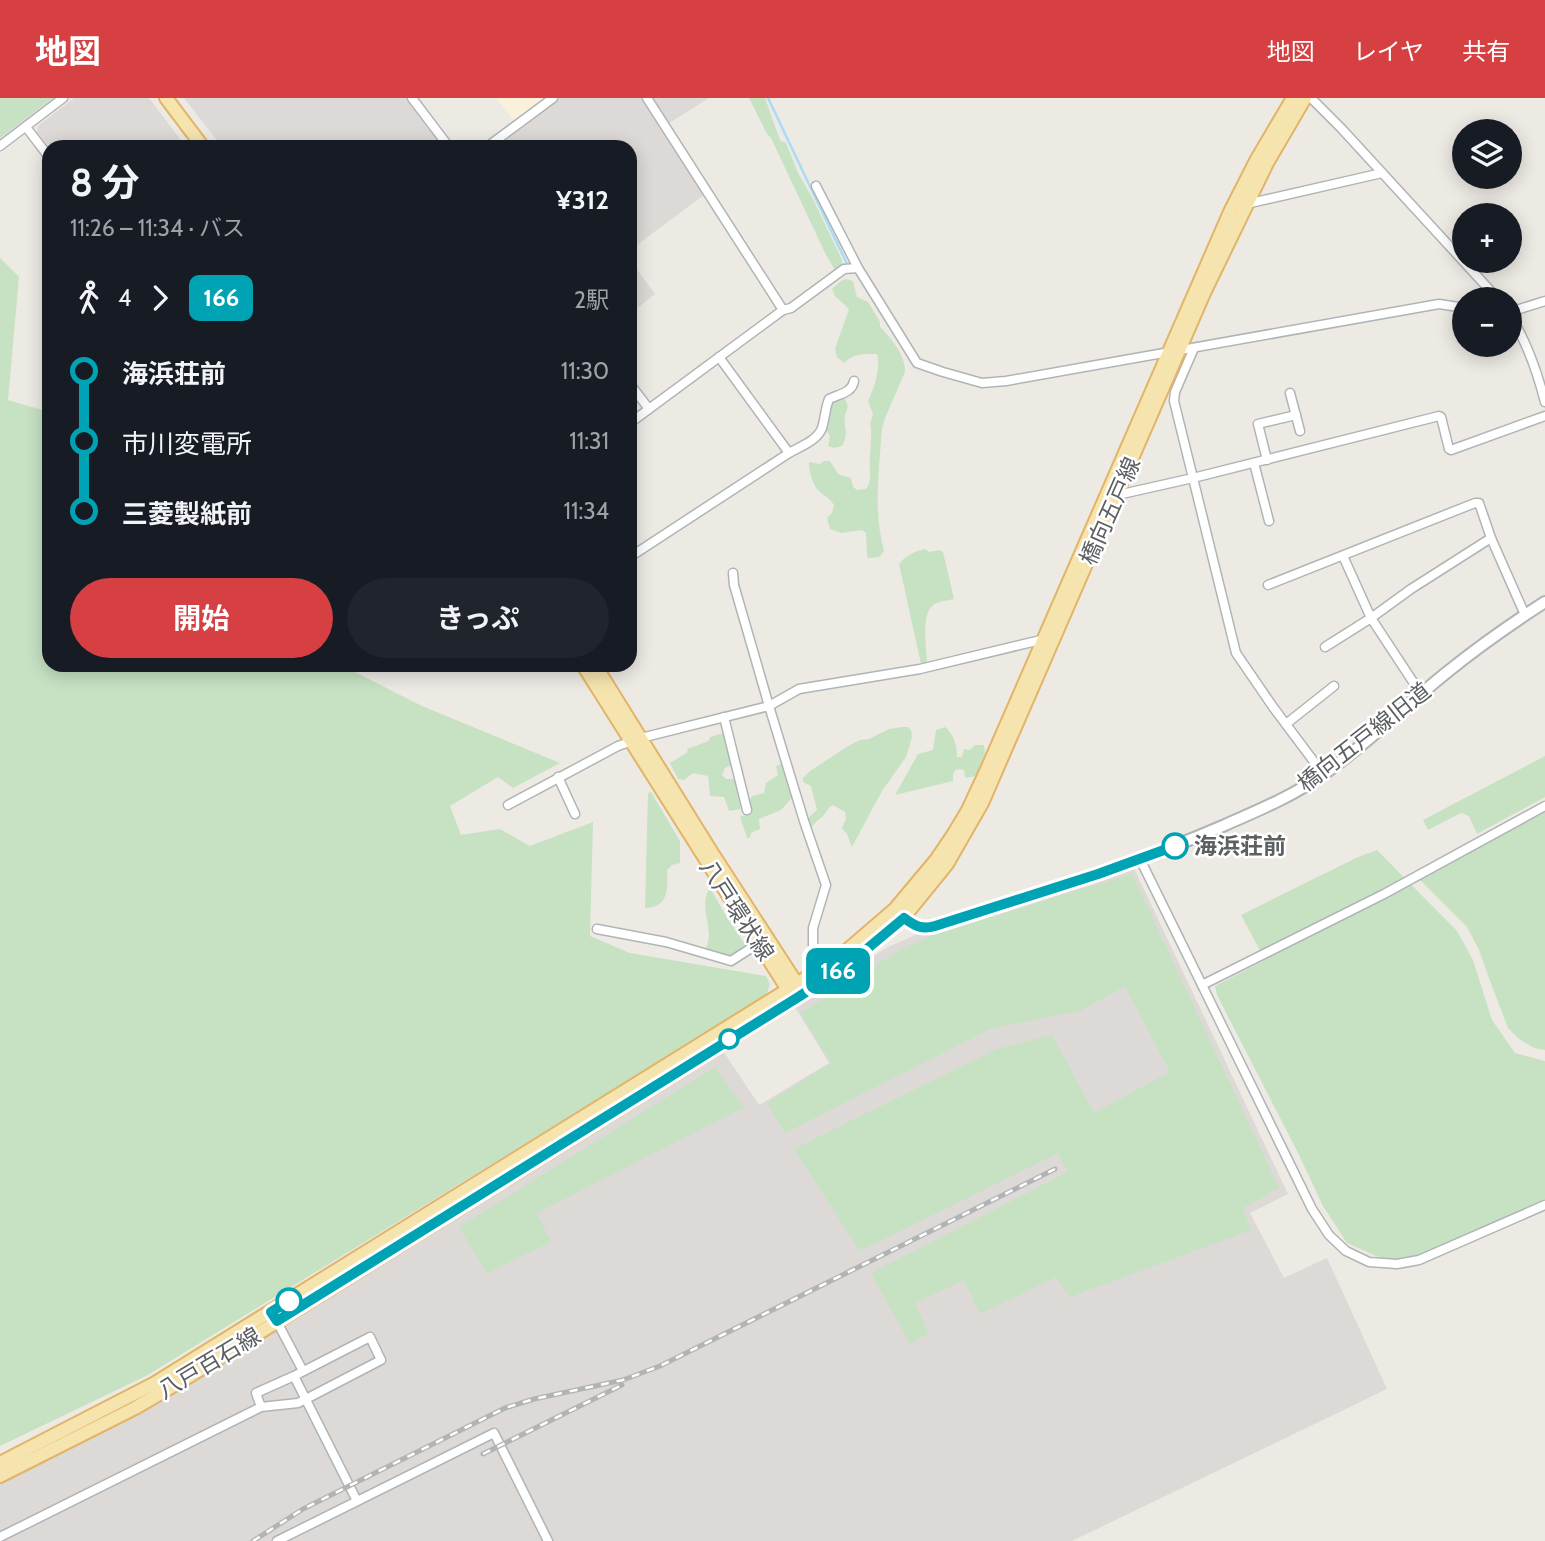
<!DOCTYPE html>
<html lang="ja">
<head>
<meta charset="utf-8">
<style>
	:root { --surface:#171b24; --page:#20242c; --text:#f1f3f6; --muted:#9ea1a6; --accent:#d64043 }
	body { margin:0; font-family:Cabin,"Noto Sans JP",sans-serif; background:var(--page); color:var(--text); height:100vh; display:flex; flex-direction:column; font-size:26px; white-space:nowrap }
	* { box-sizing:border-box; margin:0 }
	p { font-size:23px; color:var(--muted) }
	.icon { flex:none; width:38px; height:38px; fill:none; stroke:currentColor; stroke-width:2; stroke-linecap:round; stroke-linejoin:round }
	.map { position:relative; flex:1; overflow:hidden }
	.panel { position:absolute; left:42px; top:42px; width:595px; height:532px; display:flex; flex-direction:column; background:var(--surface); border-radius:21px; box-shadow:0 4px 18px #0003 }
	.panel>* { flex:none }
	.badge { padding:0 14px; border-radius:10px; font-size:24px; line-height:46px }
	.fabs { position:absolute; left:1452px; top:21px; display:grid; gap:14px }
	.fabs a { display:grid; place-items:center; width:70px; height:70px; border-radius:50%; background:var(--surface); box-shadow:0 4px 18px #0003; font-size:35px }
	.map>.badge { position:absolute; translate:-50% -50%; box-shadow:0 0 0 4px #fff }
	.legs { display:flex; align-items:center; gap:10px; height:77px; padding:0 28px; font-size:23px }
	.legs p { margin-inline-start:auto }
	.summary { display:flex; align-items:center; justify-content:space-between; height:119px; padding:0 28px }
	h1 { font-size:38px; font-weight:700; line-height:52px }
	.cta { display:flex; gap:14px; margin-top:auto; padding:14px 28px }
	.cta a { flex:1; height:80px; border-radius:42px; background:var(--accent); color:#fff; font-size:28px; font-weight:700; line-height:80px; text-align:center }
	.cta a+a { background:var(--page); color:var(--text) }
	ul { padding:0 28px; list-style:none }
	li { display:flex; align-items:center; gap:24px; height:70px; font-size:26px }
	li i { display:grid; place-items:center; width:10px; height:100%; margin:0 9px; background:currentColor }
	li i::after { content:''; width:18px; height:18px; margin:-9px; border:5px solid; border-radius:50%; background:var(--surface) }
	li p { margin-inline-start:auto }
	li:first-child i { background:linear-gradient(#0000 50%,currentColor 0) }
	li:last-child i { background:linear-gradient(currentColor 50%,#0000 0) }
	header { display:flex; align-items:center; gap:42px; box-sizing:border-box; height:98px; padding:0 35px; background:var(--accent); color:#fff }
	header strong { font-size:33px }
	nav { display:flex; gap:38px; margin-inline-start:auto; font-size:24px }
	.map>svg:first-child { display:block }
	.commercial { fill:#faf0dc }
	.industrial { fill:#dcd9d6 }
	.green { fill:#c6e2c3 }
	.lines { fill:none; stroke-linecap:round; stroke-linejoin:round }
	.stream { stroke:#abdcf6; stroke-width:2.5 }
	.street-casing { stroke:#b1b4b7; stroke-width:11 }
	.secondary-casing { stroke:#b0b4b7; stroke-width:14 }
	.primary-casing { stroke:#e2b467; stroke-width:16 }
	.street { stroke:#fff; stroke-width:8 }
	.secondary { stroke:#fff; stroke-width:10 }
	.primary { stroke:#f6e4af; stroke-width:12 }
	.rail-casing { stroke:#b2b3b3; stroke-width:5 }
	.rail { stroke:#fff; stroke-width:2.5; stroke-dasharray:8; stroke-linecap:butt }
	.line-1-casing { stroke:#fff; stroke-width:16 }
	.line-1 { stroke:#00a3b4; stroke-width:10 }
	.stop-1-dot { fill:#fff; stroke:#00a3b4; stroke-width:3.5 }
	.labels { text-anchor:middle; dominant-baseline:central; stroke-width:5; stroke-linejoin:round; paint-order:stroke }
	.street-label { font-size:23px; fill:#5c6063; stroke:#fff }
	.stop-label { font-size:23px; font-weight:bold; fill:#5c6063; stroke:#fff; text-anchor:start }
</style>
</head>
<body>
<header>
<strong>地図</strong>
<nav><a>地図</a><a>レイヤ</a><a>共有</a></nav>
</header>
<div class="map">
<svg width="1545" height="1443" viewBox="0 0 1545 1443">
	<rect width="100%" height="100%" fill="#edeae4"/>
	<path class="commercial" d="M496,0H544L514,23Z"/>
	<g class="industrial">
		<path d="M74,0H149L186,49H49V50L37,34L38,28Z"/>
		<path d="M184,0H406L443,49H222Z"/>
		<path d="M559,0H642L704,97L630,152V49H494Z"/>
		<path d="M653,0H709L669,25Z"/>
		<path d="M630,162L655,196L630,216Z"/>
		<path d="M1133,768L1288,1096L1250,1115L1284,1180L1327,1160L1387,1291L1072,1443H0V1385L131,1320L298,1219L723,953L759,1007L829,965L795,909L886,850L920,835Z"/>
	</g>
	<g class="green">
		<path d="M0,0H53L0,40Z"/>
		<path d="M749,0H765L780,42L786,45L798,75L813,101L842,162V167L835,172L826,157L771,40L767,36Z"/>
		<path d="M0,160L19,179L8,302L49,314V567H341L422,608L560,665L513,690L498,679L450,708L461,737L500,731L530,748L593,724L590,838L630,855L766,878L770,886L766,898L146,1278L0,1348Z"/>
		<path d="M846,181L853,183L857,199L868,204L880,224V229C891,240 906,258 905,274L885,320L882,331C879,372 873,412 884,453L879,459L868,460L867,457L866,435L862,432L841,435L830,431L827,420L832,415L834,407C829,399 821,396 817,391C812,384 809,373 809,364L820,366L824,363H830L838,376L851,380L853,389L857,392L866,391C874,379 868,371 870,358C871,348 871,339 871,329L870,326L873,316L868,303C874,290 881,271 877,256C865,256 853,255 844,265L837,259L835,251L849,211L835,198L832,191L841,183Z"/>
		<path d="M840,300L845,301C850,312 847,309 845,318C843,330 850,334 842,348L834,350L828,348L830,338L825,330C828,317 827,304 840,300Z"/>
		<path d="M925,451L929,454L939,452L943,454L954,501C949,502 942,503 937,505C919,511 927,550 927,565L921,566L899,466C905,458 915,453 925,451Z"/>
		<path d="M902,629H908L911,632L912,639L906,659L882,693L852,749L847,736L842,730L846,721L845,714L833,707C827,710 826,716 821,720C817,723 815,724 812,729L808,720L817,712L811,688L803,684V680L810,673L848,648L860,642L869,641L889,631Z"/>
		<path d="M945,629C954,637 957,647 957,659H962L964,651L970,652L975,647H984L985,655L976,678L965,680L964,672L960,671L955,672L953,677V683L895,697L918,656L933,652L936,632Z"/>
		<path d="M724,635L731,667L725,670L722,677L726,681H734L741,711L729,713L724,699L710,698L708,678L693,675L684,682L678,681L670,665L688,654L687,651L709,643L710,639Z"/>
		<path d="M1545,658V699L1477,736L1469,718L1461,715L1428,732L1423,722Z"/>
		<path d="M781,666L792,700L781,712L759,721L760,731L751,735L750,740H747L740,719L749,715L748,706L752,698L764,695L766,685L778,677L776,668Z"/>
		<path d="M651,694L680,743V765L672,767L667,772C668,790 669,810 645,810L648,695Z"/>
		<path d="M1545,714V952L1534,950L1519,941L1508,930L1490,883L1479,852L1467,829L1420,782Z"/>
		<path d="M1377,752L1457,833L1473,862L1492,922L1515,955L1545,963V1101L1419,1162L1383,1161L1347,1145L1323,1108L1297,1053L1217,897L1215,888L1265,862L1241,817L1358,759Z"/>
		<path d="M1132,776L1279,1090L1243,1110L1251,1132L1070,1199L1056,1179L980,1216L964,1182L915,1205L928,1235L910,1246L871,1175L1068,1074L1058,1055L860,1153L794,1051L997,951L1052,937L1094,1015L1170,974L1125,888L1082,912L990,931L785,1035L767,1005L831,965L800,915L897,854L933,837Z"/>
		<path d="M710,790L728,821L746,848L730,860L706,850C707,848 709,841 709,838C709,822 700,804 710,790Z"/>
		<path d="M715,969L744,1009L537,1115L551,1144L487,1175L459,1129Z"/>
	</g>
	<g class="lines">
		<path class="stream" d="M768,0L847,166"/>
		<g class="street-casing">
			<g id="street">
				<path d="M412,0L449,49"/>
				<path d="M1311,0L1341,30L1498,201"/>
				<path d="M26,29L49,59"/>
				<path d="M0,48L63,0"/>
				<path d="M487,49L553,0"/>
				<path d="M816,88L858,170"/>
				<path d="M1246,106L1382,75"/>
				<path d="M783,212L791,210L844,171L858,170L917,265L943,274L982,285L1006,283L1439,206L1465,210"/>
				<path d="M1510,214L1545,203"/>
				<path d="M1510,217C1527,244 1537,273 1545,304"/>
				<path d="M630,286L649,311"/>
				<path d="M1290,295L1300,333"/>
				<path d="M630,325L783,212L647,0"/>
				<path d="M789,355C801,348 817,343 822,330C825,321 825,311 829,301C839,296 852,295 854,283"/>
				<path d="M1267,362L1258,326L1296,317"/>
				<path d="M1254,365L1269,423"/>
				<path d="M1113,398L1193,380L1174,303L1175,294L1194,250"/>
				<path d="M1343,458L1371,520L1411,491L1491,440"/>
				<path d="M630,459L789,355L719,259"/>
				<path d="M733,475L734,487L769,608L804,723L826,787L813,830V852L819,871"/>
				<path d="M1268,487L1475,405H1479L1491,440L1525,517"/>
				<path d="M1325,549L1371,520L1421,596"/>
				<path d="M724,619L747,712"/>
				<path d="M1286,626L1334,588"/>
				<path d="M1324,677L1273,609L1236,555L1193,380L1439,318L1441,319L1449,351L1451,352L1545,318"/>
				<path d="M558,679L575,716"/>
				<path d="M508,707L618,648L641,640L769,608L799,591L920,571L1045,541"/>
				<path d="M1545,708L1384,796L1202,887L1312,1111L1329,1137L1346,1153L1369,1164L1397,1166L1419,1162L1545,1107"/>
				<path d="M1140,761L1202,887"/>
				<path d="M597,831L666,844L731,863L759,845"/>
				<path d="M275,1220L303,1273"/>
				<path d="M294,1278L370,1239L381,1262L306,1301L298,1305L261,1309L256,1295L294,1278L357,1403"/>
				<path d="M0,1439L261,1309"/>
				<path d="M277,1443L494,1335L548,1443"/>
			</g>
		</g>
		<g class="secondary-casing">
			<path id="secondary" d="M900,816C911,826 919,832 935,828C1033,797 1131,768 1225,727C1259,712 1293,698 1324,676C1367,646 1405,608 1446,575C1478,549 1511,526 1545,504"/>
		</g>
		<g class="primary-casing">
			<g id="primary">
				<path d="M166,0L203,49"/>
				<path d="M583,567L778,876L788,892L794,895"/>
				<path d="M595,567L712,755L797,886L798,891"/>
				<path d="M0,1365L155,1285L797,886L845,854L895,811L936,762L953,737L968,712L988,669L1230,114L1257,61L1293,0"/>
				<path d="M0,1378L135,1310L193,1276L800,898L850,865L904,819L947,766L982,705L1204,195L1267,65L1305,0"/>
			</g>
		</g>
		<use href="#street" class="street"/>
		<use href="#secondary" class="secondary"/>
		<use href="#primary" class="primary"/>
		<g class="rail-casing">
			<g id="rail">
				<path d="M483,1356L622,1287"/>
				<path d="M253,1443L303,1411L505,1310L534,1301L623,1282L660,1268L1055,1071"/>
			</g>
		</g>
		<use href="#rail" class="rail"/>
	</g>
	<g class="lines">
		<g class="line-1-casing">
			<path id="line-1" d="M289,1203L271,1214L277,1223L800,898L850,865L904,820C915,828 922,832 935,828L1098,776L1175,748"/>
		</g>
		<use href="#line-1" class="line-1"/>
	</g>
	<g class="stop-1-dot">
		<circle cx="1175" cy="748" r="12"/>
		<circle cx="729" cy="941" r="9"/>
		<circle cx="289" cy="1203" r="12"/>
	</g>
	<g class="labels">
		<g class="street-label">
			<text transform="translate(1110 413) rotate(-66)">橋向五戸線</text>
			<text transform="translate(1364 639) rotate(-38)">橋向五戸線旧道</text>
			<text transform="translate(737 812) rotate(57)">八戸環状線</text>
			<text transform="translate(209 1265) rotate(-31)">八戸百石線</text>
		</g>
		<g class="stop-label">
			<text x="1194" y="748">海浜荘前</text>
		</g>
	</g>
</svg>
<div class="fabs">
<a><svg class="icon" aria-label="layers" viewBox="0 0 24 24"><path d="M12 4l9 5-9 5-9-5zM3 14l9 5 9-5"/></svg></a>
<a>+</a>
<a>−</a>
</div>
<b class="badge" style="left:838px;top:873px;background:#00a3b4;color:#fff">166</b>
<section class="panel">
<div class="summary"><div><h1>8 分</h1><p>11:26 – 11:34 · バス</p></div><b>¥312</b></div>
<div class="legs"><svg class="icon" aria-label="walk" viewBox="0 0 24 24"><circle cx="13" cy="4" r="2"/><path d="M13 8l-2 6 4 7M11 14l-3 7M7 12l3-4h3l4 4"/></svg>4<svg class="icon" aria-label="forward" viewBox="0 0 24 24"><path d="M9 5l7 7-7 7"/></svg><b class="badge" style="background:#00a3b4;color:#fff">166</b><p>2駅</p></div>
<ul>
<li><i style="color:#00a3b4"></i><b>海浜荘前</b><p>11:30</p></li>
<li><i style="color:#00a3b4"></i><span>市川変電所</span><p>11:31</p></li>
<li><i style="color:#00a3b4"></i><b>三菱製紙前</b><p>11:34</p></li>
</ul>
<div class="cta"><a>開始</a><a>きっぷ</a></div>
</section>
</div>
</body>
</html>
